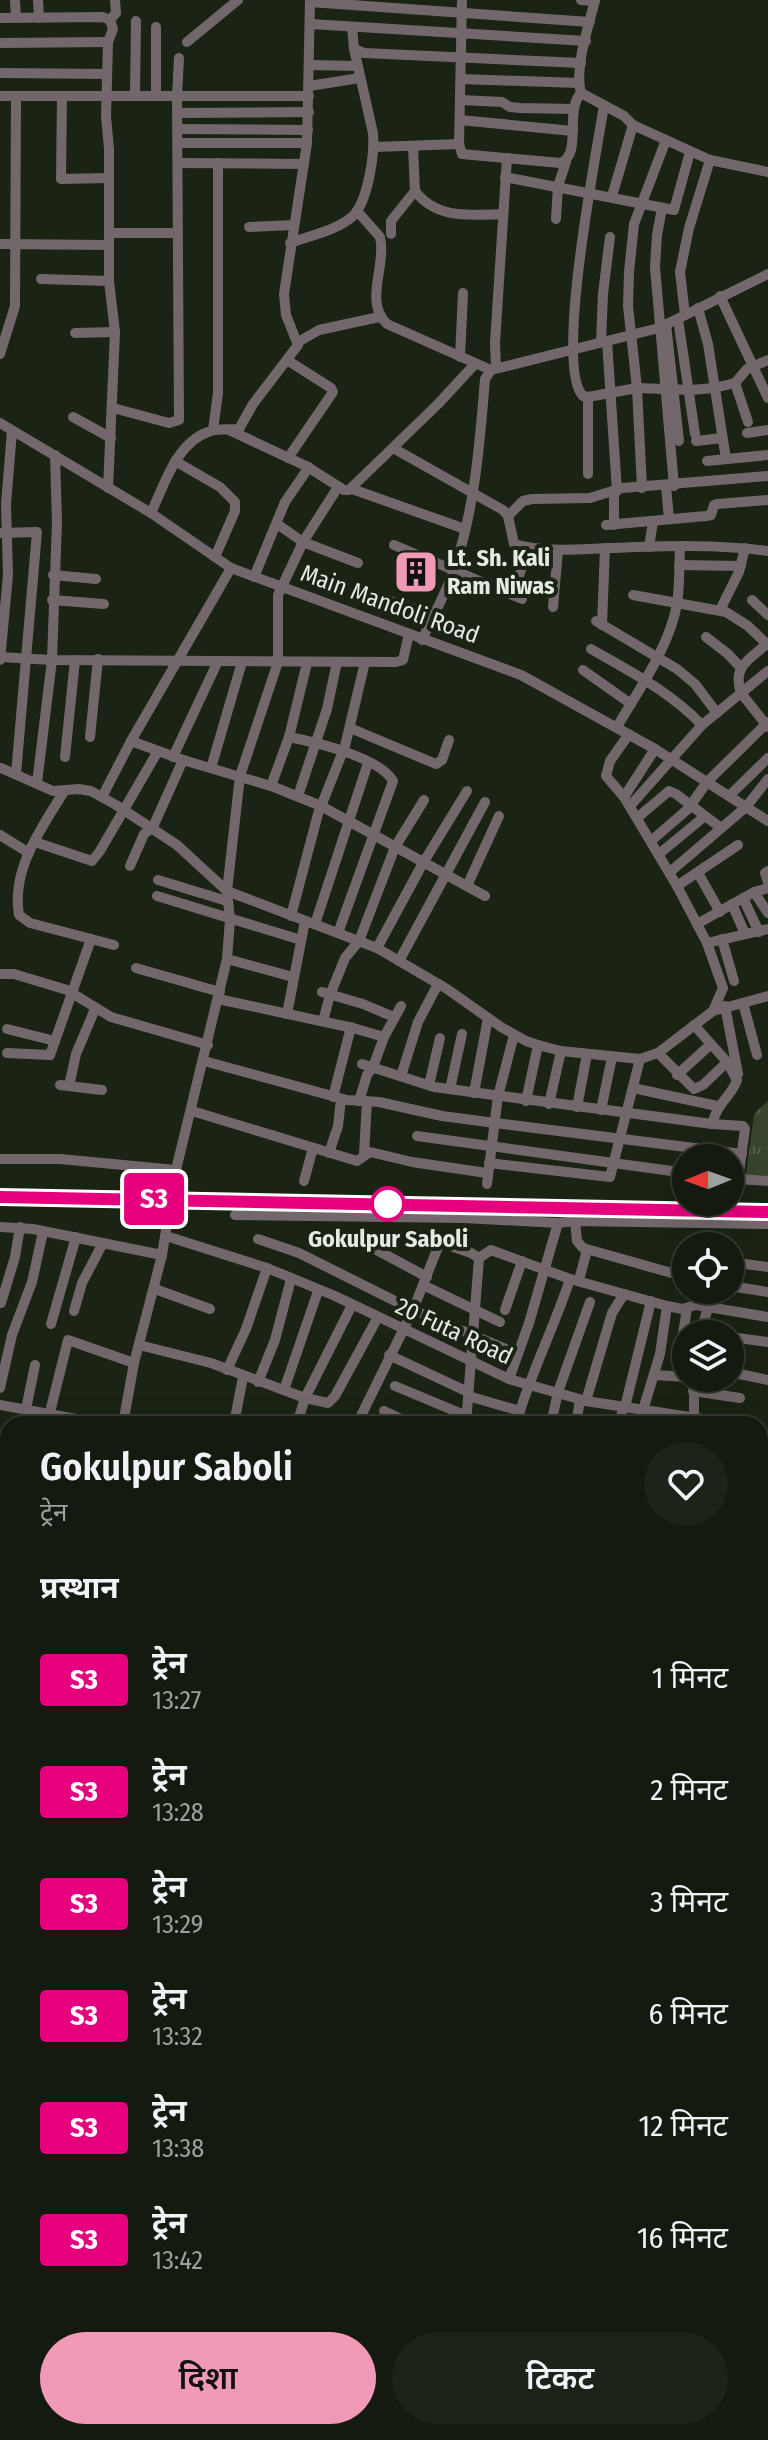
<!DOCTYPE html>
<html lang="hi">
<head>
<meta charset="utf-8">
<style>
	:root { --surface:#141a0f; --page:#1d2318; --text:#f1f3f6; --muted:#9da19e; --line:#33382f; --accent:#f09ab5 }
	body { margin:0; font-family:"Fira Sans Condensed","Noto Sans Devanagari",sans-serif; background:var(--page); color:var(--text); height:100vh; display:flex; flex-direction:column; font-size:30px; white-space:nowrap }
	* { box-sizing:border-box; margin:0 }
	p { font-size:26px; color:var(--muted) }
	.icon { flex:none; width:44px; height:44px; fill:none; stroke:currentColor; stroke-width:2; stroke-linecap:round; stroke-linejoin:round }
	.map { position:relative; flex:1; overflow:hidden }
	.side { position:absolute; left:0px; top:1416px; width:768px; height:1024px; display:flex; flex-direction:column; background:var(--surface); border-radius:24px 24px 0 0; box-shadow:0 8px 32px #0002,0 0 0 2px var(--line) }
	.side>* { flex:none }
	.badge { padding:0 16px; border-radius:6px; font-size:28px; line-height:52px }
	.needle { width:52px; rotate:269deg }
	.tools { position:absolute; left:672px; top:1144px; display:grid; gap:16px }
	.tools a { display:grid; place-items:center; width:72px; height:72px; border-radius:50%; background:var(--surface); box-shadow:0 8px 32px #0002,0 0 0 2px var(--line); font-size:40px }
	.map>.badge { position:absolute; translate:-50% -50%; box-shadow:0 0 0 4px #fff }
	h2 { padding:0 40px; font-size:30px; line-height:72px }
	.round { display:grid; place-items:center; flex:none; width:84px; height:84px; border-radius:42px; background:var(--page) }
	.summary { display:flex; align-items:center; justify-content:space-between; height:136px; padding:0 40px }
	h1 { font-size:38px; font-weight:600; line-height:60px }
	.button { display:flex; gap:16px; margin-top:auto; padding:16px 40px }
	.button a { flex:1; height:92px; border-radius:48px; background:var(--accent); color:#111; font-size:32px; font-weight:600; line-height:92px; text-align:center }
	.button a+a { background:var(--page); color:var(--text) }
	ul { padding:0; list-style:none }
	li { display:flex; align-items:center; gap:24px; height:112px; padding:0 40px }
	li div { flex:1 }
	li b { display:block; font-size:30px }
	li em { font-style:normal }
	li .badge { min-width:88px; font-weight:700; text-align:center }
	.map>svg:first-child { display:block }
	.grass { fill:url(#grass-tufts) }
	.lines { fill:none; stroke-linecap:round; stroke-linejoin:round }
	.minor { stroke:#72686b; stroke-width:10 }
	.highway { stroke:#e8cfd6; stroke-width:14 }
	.rail { stroke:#bcc3b8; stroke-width:2 }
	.line-casing { stroke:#fff; stroke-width:18 }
	.line { stroke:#e6007e; stroke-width:12 }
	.stop-dot { fill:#fff; stroke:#e6007e; stroke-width:4 }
	.labels { text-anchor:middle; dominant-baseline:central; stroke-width:8; stroke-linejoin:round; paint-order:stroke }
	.poi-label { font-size:24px; font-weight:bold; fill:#e5ebe1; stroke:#1b2314; text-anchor:start }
	.street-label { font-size:24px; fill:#e5ebe1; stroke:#1b2314 }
	.stop-label { font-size:24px; font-weight:bold; fill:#e5ebe1; stroke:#1b2314 }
</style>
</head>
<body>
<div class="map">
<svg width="768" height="2440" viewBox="0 0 768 2440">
	<defs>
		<pattern id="grass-tufts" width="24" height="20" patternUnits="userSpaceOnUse" patternTransform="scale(2)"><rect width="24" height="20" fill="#38452c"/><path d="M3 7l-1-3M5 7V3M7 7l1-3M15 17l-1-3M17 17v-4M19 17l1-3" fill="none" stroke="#55604a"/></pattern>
	</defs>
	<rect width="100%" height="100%" fill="#1b2314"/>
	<path class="grass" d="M768,1101V1183L745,1182L754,1114Z"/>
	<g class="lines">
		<g class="minor">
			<path d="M15,0L16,18"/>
			<path d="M38,0L39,18"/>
			<path d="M462,0L459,144L462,154L560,163C583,155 564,111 581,93"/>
			<path d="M581,0L595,1"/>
			<path d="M595,0C589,25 574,68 581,93L624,116L633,125L710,160L768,172"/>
			<path d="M310,2L590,22"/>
			<path d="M0,18L103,17L110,20"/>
			<path d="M311,24L586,41"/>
			<path d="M156,27V96"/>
			<path d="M352,27L354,49L364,53L581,63"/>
			<path d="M187,42L238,0"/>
			<path d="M0,43L108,42"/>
			<path d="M309,65L358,66"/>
			<path d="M0,73L107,74"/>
			<path d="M461,79L579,83"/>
			<path d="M309,86L360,78"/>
			<path d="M135,95L136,21"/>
			<path d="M0,96H309"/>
			<path d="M62,96L61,179L109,178"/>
			<path d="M461,100L502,102L510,107L520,108L574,109"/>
			<path d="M604,105C597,151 554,367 583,396L588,397L637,388L691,390L714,388L735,383L747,369L768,360"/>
			<path d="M178,113L309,112"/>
			<path d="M460,120L573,131"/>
			<path d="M178,129L308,130"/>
			<path d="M178,143H307"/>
			<path d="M413,146L415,191C437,220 471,215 503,214"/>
			<path d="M375,147L459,144"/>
			<path d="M178,163L304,164"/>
			<path d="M505,177L674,210L690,152"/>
			<path d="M612,196L633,125"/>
			<path d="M662,208L657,235L655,267L674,486"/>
			<path d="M357,211L380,237L381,243C384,270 365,303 387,324L491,370"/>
			<path d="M556,219L558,186L566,162"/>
			<path d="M249,227L294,225"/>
			<path d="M110,233H178"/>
			<path d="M391,234V221L415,191"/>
			<path d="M290,243C309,236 338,230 353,216C368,201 375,153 373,133L354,49"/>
			<path d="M0,244L109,245"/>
			<path d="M41,279L109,281"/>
			<path d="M720,296L768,398"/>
			<path d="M698,308L708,344L726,459"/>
			<path d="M685,315L680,272L689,228L710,160"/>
			<path d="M678,319L695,434"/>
			<path d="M666,324L679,441"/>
			<path d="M75,333L115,332"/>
			<path d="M607,341L617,491"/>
			<path d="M298,342L319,330L379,317"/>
			<path d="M601,342L603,294L610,237"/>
			<path d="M0,354L15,306L16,97"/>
			<path d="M460,357L463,293"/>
			<path d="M287,360L331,388L333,392L288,458"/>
			<path d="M496,367L495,343L507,158"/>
			<path d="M491,370L659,328L768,274"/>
			<path d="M735,383L748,422"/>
			<path d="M588,397V474"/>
			<path d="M113,408L169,423L179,420L177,96L179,58"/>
			<path d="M73,417L111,438"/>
			<path d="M0,423L151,513L231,568L521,675L655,749L768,821"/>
			<path d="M213,430L218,393V163"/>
			<path d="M229,430L306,466L344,490H349L438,404L475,364"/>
			<path d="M747,433L768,430"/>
			<path d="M696,441L722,438"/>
			<path d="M393,448L503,510L508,516L514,544C546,553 579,549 613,548C664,546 717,544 768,551"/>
			<path d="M175,461L220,487L235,502V511L215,557"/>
			<path d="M707,461L768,455"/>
			<path d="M666,486L669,519"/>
			<path d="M108,488L115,332L109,281V149L106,116L108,42L113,29L110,20L116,13L115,0"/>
			<path d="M642,488L637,388L628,306L629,272L634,224L666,140"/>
			<path d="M352,489L465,529"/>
			<path d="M151,513C164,486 176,443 208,432C219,428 228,430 239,429L253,404L298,345L286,315L284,294L307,143L310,0"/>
			<path d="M508,516L523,501L532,499L590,498L622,488L768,476"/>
			<path d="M277,524L303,542L358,563"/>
			<path d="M606,525L706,516L711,515L714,505L717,504L768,500"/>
			<path d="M614,525V492"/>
			<path d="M0,533L37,532L16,774"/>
			<path d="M394,545L522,599"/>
			<path d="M649,547L653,522"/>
			<path d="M679,565L741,566"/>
			<path d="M53,575L96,579"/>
			<path d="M254,577L285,502L309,467"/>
			<path d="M513,595L528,548"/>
			<path d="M633,595L726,612L748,626L768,645"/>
			<path d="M52,600L104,604"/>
			<path d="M752,600L768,615"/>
			<path d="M390,601L434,615"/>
			<path d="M553,607L558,550"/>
			<path d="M720,610L739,572L745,548"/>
			<path d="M596,621L677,669L695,684L717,713"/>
			<path d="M602,625L605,548"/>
			<path d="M706,637L728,654L741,668"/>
			<path d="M422,640C433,616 447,591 455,567C475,507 480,441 485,379L491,370"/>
			<path d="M591,649C631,672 669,691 702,725"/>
			<path d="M0,657L52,660L396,662L403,660L409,634"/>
			<path d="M0,660L8,575L6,504L12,431"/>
			<path d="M583,670L631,704"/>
			<path d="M768,671L741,693L768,727"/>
			<path d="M617,727C639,689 669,648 677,604C680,585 679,566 680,547"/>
			<path d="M350,728L436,764L442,760L449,740"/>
			<path d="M629,734L610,761L606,776L624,797L677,886L707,943L723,988L713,1011"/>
			<path d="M90,737L98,659"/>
			<path d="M289,737C315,742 379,757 393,781L338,933"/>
			<path d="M131,741L183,760L274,787L321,806L485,896"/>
			<path d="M65,757L75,660"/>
			<path d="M173,757L218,661"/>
			<path d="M1,768L53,791L79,789L91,791L116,805L177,845L227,891L377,948L447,989L501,1027L526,1041L538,1045L561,1051L640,1059L658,1053L713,1011L768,996"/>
			<path d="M211,768L242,662"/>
			<path d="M37,783L52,660L57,522L55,455"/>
			<path d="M271,786L289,737L307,663"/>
			<path d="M65,790C42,827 11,869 19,915L30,923L114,945"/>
			<path d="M298,796L327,709L337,662"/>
			<path d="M729,796L768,758"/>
			<path d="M102,797L131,741L231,568"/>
			<path d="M624,797L655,749"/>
			<path d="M630,806L702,725L741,693C732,666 749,660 768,643"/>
			<path d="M637,818L669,791L676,794L721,828"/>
			<path d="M0,835L29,853"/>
			<path d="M651,841L688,809L707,782L768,722"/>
			<path d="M35,842L92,861L100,851L158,751"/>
			<path d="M659,854L705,816"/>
			<path d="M130,866L144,834L153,827L183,760"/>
			<path d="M768,871L765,873L768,882"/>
			<path d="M670,872L746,807L768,779"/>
			<path d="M698,873L720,912"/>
			<path d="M158,880L227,901"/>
			<path d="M467,886L499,816"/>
			<path d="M677,886L738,845"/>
			<path d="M754,892L768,913"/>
			<path d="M157,896L301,940"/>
			<path d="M743,898L759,932"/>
			<path d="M732,904L745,934"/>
			<path d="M291,916L318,814L345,746L365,662"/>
			<path d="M315,924L368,763"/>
			<path d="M697,924L754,892L768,888"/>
			<path d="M722,939L734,981"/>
			<path d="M707,943L768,929"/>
			<path d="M377,948L423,863L467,791"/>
			<path d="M227,959L293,977"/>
			<path d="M399,961L485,802"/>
			<path d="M136,968L220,992"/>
			<path d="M0,974H14L67,990L111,1017L208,1045"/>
			<path d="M322,992L363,1004L394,1017"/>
			<path d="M218,999L353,1028L384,1037"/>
			<path d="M743,1003L757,1055"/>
			<path d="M725,1006L738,1074"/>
			<path d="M287,1014L305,921"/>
			<path d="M323,1021L330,995L345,958L359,941L395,847L424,800"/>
			<path d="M694,1025L727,1062L737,1080C732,1096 718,1101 712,1124L743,1126L745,1129L738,1179L730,1178"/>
			<path d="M7,1029L55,1041"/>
			<path d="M7,1053L50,1055L91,939"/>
			<path d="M658,1053L694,1089L703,1085L727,1062"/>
			<path d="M204,1061L347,1100L379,1102L442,1116L495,1123L742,1154"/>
			<path d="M362,1064L434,1087L712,1124"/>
			<path d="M677,1075L711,1044"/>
			<path d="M401,1076L418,1022L438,984"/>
			<path d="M60,1085L102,1090"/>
			<path d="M429,1085L440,1038"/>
			<path d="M69,1086L76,1054L95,1009"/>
			<path d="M633,1088L717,1106"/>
			<path d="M450,1089L462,1034"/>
			<path d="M474,1093L488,1018"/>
			<path d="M333,1097L351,1027"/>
			<path d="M359,1101L367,1075L373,1067L384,1037L401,1006"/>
			<path d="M526,1101L538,1045"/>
			<path d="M549,1104L561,1051"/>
			<path d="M577,1107L587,1054"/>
			<path d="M601,1110L612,1057"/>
			<path d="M192,1111L357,1161L370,1152L412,1162L487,1173"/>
			<path d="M417,1136L686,1173"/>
			<path d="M329,1153L338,1126L341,1099"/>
			<path d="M364,1154L367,1101"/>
			<path d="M0,1159H60L176,1170"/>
			<path d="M489,1163L610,1177L640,1059"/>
			<path d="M738,1179L768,1181"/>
			<path d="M304,1181L313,1148"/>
			<path d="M487,1184L498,1096L514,1035"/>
			<path d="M235,1215L464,1218L558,1223"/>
			<path d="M575,1221L577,1241L583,1248L686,1277"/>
			<path d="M0,1227L33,1229L162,1255"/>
			<path d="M413,1233L471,1253L479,1258L466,1424"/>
			<path d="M166,1236L267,1268L335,1296L509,1379L586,1401L735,1424"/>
			<path d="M258,1239L299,1253L413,1310L518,1354"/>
			<path d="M360,1241L427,1277"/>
			<path d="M684,1255L686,1256"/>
			<path d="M479,1258L491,1250L570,1279L667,1306L682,1309L696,1305L768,1317"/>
			<path d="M730,1262L768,1267"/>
			<path d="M579,1280L587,1250"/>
			<path d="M423,1285L500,1322"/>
			<path d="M730,1286L768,1292"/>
			<path d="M155,1289L210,1309"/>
			<path d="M1,1303L15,1257L20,1227"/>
			<path d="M505,1310L522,1261"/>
			<path d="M74,1311L82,1283L103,1243"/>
			<path d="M51,1324L76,1237"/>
			<path d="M700,1334L708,1308"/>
			<path d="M730,1337L768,1342"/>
			<path d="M139,1345L211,1363L305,1398L328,1403L335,1396L378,1317"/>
			<path d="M680,1354L687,1308"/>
			<path d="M389,1355L468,1392"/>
			<path d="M227,1370L246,1329L267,1268"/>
			<path d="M730,1372L768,1380"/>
			<path d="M655,1375L686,1377"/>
			<path d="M694,1378V1417"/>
			<path d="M509,1379L529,1323L558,1223L575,1221L768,1224"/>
			<path d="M258,1382L275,1340L291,1279"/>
			<path d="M395,1386L467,1416"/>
			<path d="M0,1388L12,1335L32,1282L43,1232"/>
			<path d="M284,1390L318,1291"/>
			<path d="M693,1391L740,1398"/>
			<path d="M468,1396L520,1411"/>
			<path d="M586,1401L612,1313L624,1294"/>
			<path d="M0,1405L76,1419L180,1424"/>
			<path d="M625,1407L651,1301"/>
			<path d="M26,1409L35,1365"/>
			<path d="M384,1411L412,1424"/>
			<path d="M47,1424L68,1340L134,1363"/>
			<path d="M123,1424L134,1363L162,1255L175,1174L227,959L230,920L227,891L240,776L278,662V595L303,542L338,487"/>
			<path d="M234,1424L243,1377"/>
			<path d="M297,1424L305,1398L352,1305"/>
			<path d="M357,1424L413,1310L440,1242"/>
			<path d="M516,1424C530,1374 554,1328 570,1279"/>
			<path d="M551,1424L558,1392L590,1302"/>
			<path d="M576,1424L580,1400"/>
			<path d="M620,1424L623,1407"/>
			<path d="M642,1424L643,1410L660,1354L667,1306"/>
			<path d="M760,1468L763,1434"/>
			<path d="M0,1575L8,1577"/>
			<path d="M760,1655L768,1656"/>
			<path d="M0,1669L8,1672"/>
			<path d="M4,1721L8,1723"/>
			<path d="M0,1756L8,1759"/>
			<path d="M760,1773L768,1734"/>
			<path d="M0,1783L8,1786"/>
			<path d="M0,1806L8,1809"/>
			<path d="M760,1850L768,1851"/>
			<path d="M0,1943L6,1947"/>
			<path d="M0,2007L8,2013"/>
			<path d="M0,2069L8,2074"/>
			<path d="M760,2091L768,2021"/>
			<path d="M760,2124L768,2123"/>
			<path d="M0,2154L8,2158"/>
			<path d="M0,2197L8,2201"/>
			<path d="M362,2432V2440"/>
			<path d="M5,2440L14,2434L28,2440"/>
			<path d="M414,2440L420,2432"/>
			<path d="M496,2440L505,2432"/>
			<path d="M693,2440L694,2432"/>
			<path d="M720,2440L721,2432"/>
		</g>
		<g class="highway">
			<path d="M760,1924L768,1862"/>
			<path d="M760,2010L768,1951"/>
			<path d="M760,2265L768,2271"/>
			<path d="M760,2306L768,2299"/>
			<path d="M0,2315H8"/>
			<path d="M0,2327L8,2326"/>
			<path d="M701,2440L702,2432"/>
			<path d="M712,2440L713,2432"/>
		</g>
		<path class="rail" d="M0,1197L768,1212"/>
	</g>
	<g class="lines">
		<g class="line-casing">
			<path id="line" d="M0,1197L768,1212"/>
		</g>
		<use href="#line" class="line"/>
	</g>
	<defs>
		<g id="building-square" transform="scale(2.3)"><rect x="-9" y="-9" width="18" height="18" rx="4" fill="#f09ab5" stroke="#1b2314"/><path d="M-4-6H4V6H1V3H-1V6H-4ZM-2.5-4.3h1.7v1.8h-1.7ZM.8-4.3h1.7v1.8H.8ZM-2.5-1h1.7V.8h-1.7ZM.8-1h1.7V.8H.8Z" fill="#111"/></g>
	</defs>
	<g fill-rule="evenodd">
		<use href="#building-square" x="416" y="572"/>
	</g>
	<circle class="stop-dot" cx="388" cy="1204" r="16"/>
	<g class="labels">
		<g class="poi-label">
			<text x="447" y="558">Lt. Sh. Kali<tspan x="447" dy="28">Ram Niwas</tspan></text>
		</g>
		<g class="street-label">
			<text transform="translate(390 604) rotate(20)">Main Mandoli Road</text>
			<text transform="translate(454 1331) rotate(25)">20 Futa Road</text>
		</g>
		<g class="stop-label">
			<text x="388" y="1239">Gokulpur Saboli</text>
		</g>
	</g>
</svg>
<div class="tools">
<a><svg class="needle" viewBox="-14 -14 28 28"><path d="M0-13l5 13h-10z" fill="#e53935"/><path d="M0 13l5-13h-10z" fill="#9da19e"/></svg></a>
<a><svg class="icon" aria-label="locate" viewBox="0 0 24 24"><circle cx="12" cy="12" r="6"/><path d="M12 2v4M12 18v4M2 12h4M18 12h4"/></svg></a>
<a><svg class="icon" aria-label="layers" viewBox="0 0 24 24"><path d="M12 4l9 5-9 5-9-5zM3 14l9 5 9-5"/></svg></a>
</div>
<b class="badge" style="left:154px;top:1199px;background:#e6007e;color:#fff">S3</b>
<section class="side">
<div class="summary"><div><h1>Gokulpur Saboli</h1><p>ट्रेन</p></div><a class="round"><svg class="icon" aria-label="heart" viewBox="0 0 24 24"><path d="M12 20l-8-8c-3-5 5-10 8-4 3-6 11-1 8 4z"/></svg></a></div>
<h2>प्रस्थान</h2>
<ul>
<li><span class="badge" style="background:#e6007e;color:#fff">S3</span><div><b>ट्रेन</b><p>13:27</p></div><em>1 मिनट</em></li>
<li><span class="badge" style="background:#e6007e;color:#fff">S3</span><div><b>ट्रेन</b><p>13:28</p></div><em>2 मिनट</em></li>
<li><span class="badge" style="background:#e6007e;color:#fff">S3</span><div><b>ट्रेन</b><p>13:29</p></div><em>3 मिनट</em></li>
<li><span class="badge" style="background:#e6007e;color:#fff">S3</span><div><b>ट्रेन</b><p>13:32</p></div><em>6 मिनट</em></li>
<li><span class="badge" style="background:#e6007e;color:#fff">S3</span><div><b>ट्रेन</b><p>13:38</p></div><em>12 मिनट</em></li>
<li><span class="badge" style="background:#e6007e;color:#fff">S3</span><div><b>ट्रेन</b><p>13:42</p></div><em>16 मिनट</em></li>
</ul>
<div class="button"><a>दिशा</a><a>टिकट</a></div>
</section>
</div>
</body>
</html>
